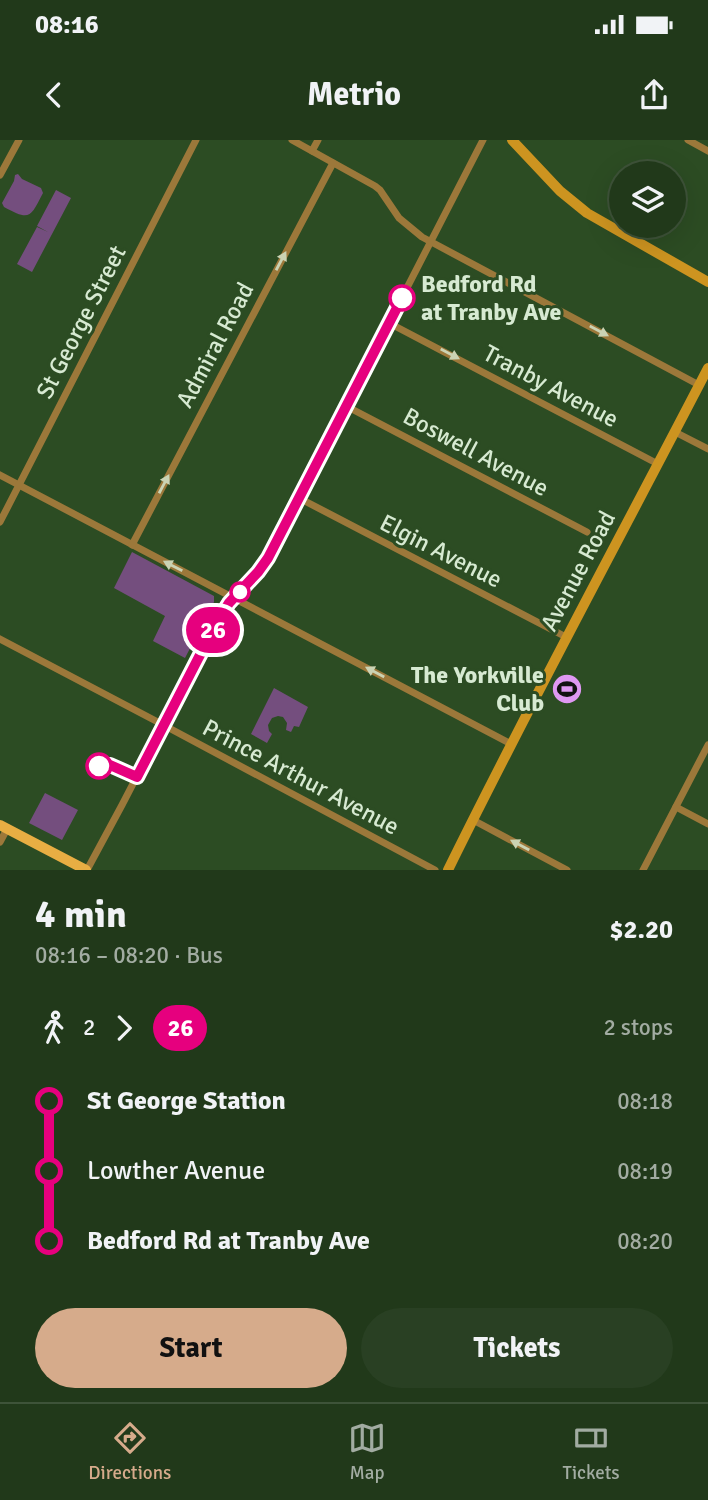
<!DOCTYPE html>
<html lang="en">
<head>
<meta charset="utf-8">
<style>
	:root { --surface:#21391a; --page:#294023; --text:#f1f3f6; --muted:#a2aca2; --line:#3e5339; --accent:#d6ab8b }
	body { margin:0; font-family:Signika,sans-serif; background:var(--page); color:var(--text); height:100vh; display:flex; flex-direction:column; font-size:26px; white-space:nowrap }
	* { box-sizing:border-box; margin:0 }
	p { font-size:23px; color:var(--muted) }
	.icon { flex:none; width:38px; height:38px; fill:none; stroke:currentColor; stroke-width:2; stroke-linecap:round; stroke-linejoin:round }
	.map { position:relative; height:730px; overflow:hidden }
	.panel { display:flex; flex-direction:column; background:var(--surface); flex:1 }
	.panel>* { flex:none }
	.badge { padding:0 14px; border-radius:23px; font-size:24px; line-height:46px }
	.tools { position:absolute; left:609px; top:21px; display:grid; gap:14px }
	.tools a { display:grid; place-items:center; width:77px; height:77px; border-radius:50%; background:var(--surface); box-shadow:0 7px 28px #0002,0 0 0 2px var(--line); font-size:35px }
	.map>.badge { position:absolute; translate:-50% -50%; box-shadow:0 0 0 4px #fff }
	.legs { display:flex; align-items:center; gap:10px; height:77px; padding:0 35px; font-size:23px }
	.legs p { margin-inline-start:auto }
	.head { display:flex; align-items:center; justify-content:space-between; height:119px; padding:0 35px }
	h1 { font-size:38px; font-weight:700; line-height:52px }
	.button { display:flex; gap:14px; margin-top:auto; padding:14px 35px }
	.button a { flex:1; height:80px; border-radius:42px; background:var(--accent); color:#111; font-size:28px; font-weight:700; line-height:80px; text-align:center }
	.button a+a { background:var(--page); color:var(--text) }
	ul { padding:0 35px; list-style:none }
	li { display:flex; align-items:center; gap:24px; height:70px; font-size:26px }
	li i { display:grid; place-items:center; width:10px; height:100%; margin:0 9px; background:currentColor }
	li i::after { content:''; width:18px; height:18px; margin:-9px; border:5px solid; border-radius:50%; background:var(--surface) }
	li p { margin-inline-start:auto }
	li:first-child i { background:linear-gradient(#0000 50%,currentColor 0) }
	li:last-child i { background:linear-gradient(currentColor 50%,#0000 0) }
	.status { display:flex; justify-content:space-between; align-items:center; height:49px; padding:0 35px; background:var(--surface); direction:ltr }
	.status svg { height:19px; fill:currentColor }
	header { display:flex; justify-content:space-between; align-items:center; height:91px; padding:0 35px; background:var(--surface); font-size:32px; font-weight:700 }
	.tabs { display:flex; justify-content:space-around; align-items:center; height:98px; border-top:2px solid var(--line); background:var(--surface); font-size:19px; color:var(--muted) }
	.tabs a { display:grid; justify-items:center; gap:4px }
	.tabs .selected { color:var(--accent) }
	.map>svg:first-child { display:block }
	.green { fill:#744e7e }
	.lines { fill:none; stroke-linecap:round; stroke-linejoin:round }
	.street { stroke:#9c783a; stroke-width:7 }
	.secondary { stroke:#cd9420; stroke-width:10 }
	.primary { stroke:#e8ae43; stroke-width:10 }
	.oneway { fill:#cbd3b4 }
	.line-1-casing { stroke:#fff; stroke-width:16 }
	.line-1 { stroke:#e6007e; stroke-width:10 }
	.stop-1-dot { fill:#fff; stroke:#e6007e; stroke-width:3.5 }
	.labels { text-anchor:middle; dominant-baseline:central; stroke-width:6; stroke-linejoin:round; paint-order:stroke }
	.stop-label { font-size:24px; font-weight:bold; fill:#d7ead2; stroke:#2c4c23; text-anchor:start }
	.street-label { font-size:24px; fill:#d7ead2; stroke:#2c4c23 }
	.poi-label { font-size:24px; font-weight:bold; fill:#d7ead2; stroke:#2c4c23; text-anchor:end }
</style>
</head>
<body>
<div class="status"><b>08:16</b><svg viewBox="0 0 49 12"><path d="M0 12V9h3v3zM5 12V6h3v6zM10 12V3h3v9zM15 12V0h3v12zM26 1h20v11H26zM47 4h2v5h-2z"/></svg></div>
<header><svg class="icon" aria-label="back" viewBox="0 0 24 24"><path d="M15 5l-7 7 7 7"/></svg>Metrio<svg class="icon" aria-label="share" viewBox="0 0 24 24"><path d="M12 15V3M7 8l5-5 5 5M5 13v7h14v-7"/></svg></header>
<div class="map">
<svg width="708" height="730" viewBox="0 0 708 730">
	<rect width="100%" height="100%" fill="#2c4c23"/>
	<g class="green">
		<path d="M18,34L22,39L41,48L43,53C30,78 30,81 4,67L2,63L14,41L15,35Z"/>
		<path d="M56,50L71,58L32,132L17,124L37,87L48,92L37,86Z"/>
		<path d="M132,412L214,456V462L185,518L153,501L165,476L114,448Z"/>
		<path d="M274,548L308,567L299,587L294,586L291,592L286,590L287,583L283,577L278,576L272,578L268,585L269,591L272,594L267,603L251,594Z"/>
		<path d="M45,653L78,670L62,700L29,683Z"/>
	</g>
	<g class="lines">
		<g class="street">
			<path d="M292,0L375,46L380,50L399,78L422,97L699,245"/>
			<path d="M688,0L708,11"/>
			<path d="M312,11L318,0"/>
			<path d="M0,35L19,0"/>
			<path d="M389,183L658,324"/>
			<path d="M346,266L587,392"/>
			<path d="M675,292L708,309"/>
			<path d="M0,335L511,604"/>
			<path d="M299,358L566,497"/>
			<path d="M0,382L196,0"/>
			<path d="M132,405L333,23"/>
			<path d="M0,499L154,580L435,730"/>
			<path d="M676,667L708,684"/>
			<path d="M473,680L567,730"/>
			<path d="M0,702L7,689"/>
			<path d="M87,730L122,665L217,482L229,463L258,432L268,418L483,0"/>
			<path d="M643,730L708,605"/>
		</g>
		<g class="secondary">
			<path d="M512,0L560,51L587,73L708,142"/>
			<path d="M448,730C531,561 621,396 708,228"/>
		</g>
		<path class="primary" d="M0,685L86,730"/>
	</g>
	<defs><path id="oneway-solid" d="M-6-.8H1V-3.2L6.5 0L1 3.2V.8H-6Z" transform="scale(1.75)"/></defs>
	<g class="oneway">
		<use href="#oneway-solid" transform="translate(281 121) rotate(-62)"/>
		<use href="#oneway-solid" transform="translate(599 191) rotate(28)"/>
		<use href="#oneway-solid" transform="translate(450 214) rotate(28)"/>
		<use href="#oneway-solid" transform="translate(164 344) rotate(-62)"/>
		<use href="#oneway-solid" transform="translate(173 426) rotate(-153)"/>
		<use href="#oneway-solid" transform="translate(375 532) rotate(-152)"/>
		<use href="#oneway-solid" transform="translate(520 705) rotate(-152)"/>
	</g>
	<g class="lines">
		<g class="line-1-casing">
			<path id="line-1" d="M99,626L110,625L137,637L217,482L229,463L258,432L268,418L402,158"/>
		</g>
		<use href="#line-1" class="line-1"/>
	</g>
	<defs>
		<g id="stadium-disc" transform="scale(1.575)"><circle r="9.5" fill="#df98f2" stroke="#2c4c23"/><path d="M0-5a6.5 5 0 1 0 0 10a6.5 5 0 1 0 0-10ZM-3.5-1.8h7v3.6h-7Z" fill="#111"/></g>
	</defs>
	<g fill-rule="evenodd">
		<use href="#stadium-disc" x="567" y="549"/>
	</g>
	<g class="stop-1-dot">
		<circle cx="402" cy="158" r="12"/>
		<circle cx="240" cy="452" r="9"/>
		<circle cx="99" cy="626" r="12"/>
	</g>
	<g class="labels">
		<g class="stop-label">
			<text x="421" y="144">Bedford Rd<tspan x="421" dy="28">at Tranby Ave</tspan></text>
		</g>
		<g class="street-label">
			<text transform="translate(81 182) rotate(-63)">St George Street</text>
			<text transform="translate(215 205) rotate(-62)">Admiral Road</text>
			<text transform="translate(551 246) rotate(28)">Tranby Avenue</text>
			<text transform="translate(476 312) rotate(28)">Boswell Avenue</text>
			<text transform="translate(441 411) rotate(27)">Elgin Avenue</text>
			<text transform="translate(578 431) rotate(-62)">Avenue Road</text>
			<text transform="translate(301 637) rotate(28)">Prince Arthur Avenue</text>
		</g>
		<g class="poi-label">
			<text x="544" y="535">The Yorkville<tspan x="544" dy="28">Club</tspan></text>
		</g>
	</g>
</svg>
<div class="tools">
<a><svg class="icon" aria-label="layers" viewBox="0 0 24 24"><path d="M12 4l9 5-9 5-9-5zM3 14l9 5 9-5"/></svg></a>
</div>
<b class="badge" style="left:213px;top:490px;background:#e6007e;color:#fff">26</b>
</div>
<section class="panel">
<div class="head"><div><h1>4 min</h1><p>08:16 – 08:20 · Bus</p></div><b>$2.20</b></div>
<div class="legs"><svg class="icon" aria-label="walk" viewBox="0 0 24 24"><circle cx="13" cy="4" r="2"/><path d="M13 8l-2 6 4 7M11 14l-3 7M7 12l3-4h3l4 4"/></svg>2<svg class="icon" aria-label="forward" viewBox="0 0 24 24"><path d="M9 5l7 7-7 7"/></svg><b class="badge" style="background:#e6007e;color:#fff">26</b><p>2 stops</p></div>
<ul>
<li><i style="color:#e6007e"></i><b>St George Station</b><p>08:18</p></li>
<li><i style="color:#e6007e"></i><span>Lowther Avenue</span><p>08:19</p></li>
<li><i style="color:#e6007e"></i><b>Bedford Rd at Tranby Ave</b><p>08:20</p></li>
</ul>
<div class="button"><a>Start</a><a>Tickets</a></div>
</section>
<nav class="tabs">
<a class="selected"><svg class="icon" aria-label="directions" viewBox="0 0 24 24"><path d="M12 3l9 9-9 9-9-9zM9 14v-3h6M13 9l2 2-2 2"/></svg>Directions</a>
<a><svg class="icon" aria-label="map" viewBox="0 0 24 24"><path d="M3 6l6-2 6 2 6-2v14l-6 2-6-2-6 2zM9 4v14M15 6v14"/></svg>Map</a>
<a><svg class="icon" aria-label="tickets" viewBox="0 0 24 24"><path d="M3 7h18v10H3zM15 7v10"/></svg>Tickets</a>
</nav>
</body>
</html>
